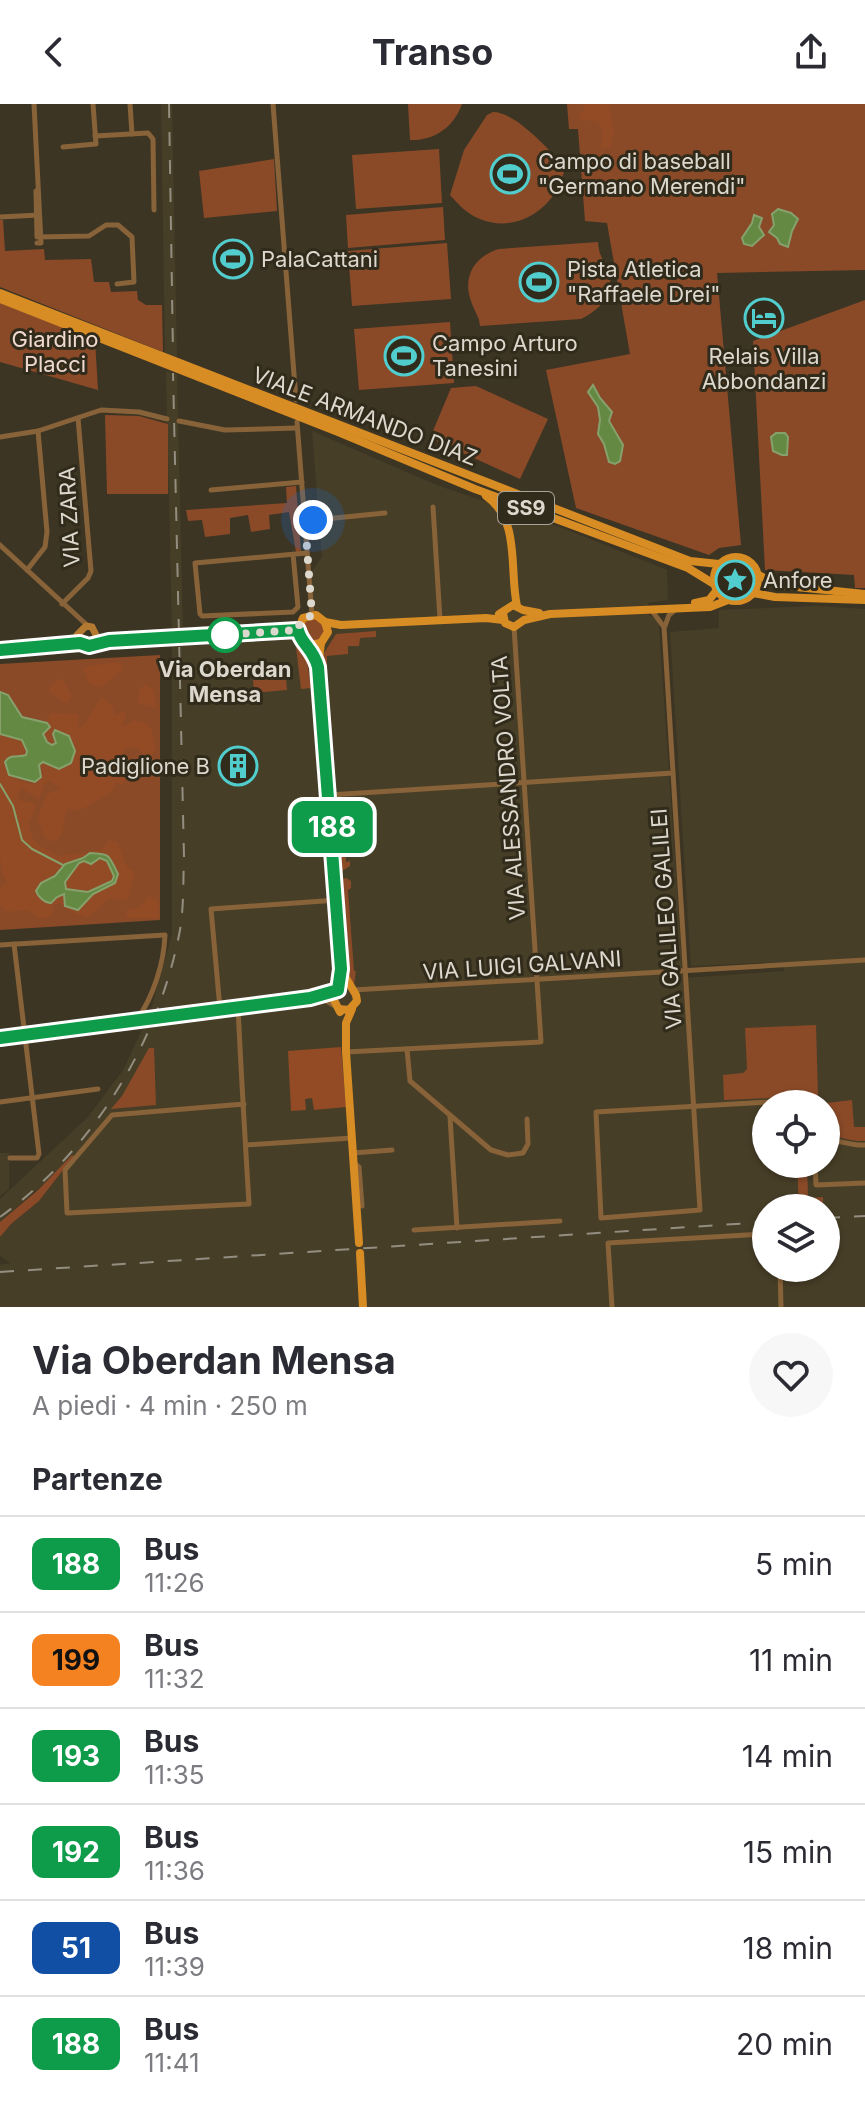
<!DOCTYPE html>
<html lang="it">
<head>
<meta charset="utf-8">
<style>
	:root { --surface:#fff; --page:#f7f7f7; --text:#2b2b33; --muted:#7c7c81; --line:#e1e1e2 }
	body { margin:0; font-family:Inter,sans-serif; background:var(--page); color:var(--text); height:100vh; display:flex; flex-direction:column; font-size:30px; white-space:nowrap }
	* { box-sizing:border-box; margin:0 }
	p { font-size:26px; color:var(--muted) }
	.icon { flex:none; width:44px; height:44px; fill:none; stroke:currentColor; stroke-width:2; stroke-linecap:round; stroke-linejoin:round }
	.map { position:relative; height:1203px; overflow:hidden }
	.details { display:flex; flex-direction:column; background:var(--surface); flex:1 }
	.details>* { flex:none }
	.badge { padding:0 16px; border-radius:12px; font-size:28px; line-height:52px }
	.fabs { position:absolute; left:752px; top:986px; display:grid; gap:16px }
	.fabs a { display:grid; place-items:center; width:88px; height:88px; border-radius:50%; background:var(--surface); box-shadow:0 2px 6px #0004; font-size:40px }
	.you { position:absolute; width:40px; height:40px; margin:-20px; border:6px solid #fff; border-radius:50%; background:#1a73e8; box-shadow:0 0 0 12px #1a73e833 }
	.map>.badge { position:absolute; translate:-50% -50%; box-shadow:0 0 0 4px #fff }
	h2 { padding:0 32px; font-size:30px; line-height:72px }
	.round { display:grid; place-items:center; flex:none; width:84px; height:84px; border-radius:42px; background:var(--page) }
	.summary { display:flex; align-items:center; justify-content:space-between; height:136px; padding:0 32px }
	h1 { font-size:38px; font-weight:700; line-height:60px }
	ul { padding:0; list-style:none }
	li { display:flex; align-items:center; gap:24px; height:96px; padding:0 32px; border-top:2px solid var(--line) }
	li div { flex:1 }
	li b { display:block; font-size:30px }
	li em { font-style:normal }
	li .badge { min-width:88px; font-weight:700; text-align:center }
	header { display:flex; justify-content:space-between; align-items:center; height:104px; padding:0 32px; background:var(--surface); font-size:36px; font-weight:700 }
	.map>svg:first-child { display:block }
	.built { fill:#473e27; fill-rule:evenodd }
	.green { fill:#8a4a28 }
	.forest { fill:#924b25; fill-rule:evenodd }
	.water { fill:#638942; stroke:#87a16c; stroke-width:2; fill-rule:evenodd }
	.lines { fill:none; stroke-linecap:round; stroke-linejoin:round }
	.stream { stroke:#87a16c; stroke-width:2 }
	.minor { stroke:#886238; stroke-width:5 }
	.secondary { stroke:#b57a31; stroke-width:7 }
	.primary { stroke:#d88c24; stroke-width:8 }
	.rail { stroke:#938e80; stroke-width:2; stroke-dasharray:14 14; stroke-linecap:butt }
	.line-casing { stroke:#fff; stroke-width:18 }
	.line { stroke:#0e9c4a; stroke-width:12 }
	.walk { stroke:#dcd8cd; stroke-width:8; stroke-dasharray:0 14.4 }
	.stop-dot { fill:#fff; stroke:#0e9c4a; stroke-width:4 }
	.labels { text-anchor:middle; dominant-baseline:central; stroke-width:6; stroke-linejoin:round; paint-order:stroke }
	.shield { fill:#312b1b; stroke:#a9a498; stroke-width:2 }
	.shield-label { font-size:20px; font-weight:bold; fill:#dcd8cd }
	.poi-label { font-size:22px; fill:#dcd8cd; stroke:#312b1b; text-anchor:start }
	.park-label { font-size:22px; fill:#f0dad0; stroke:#312b1b }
	.street-label { font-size:22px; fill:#dcd8cd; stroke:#312b1b }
	.stop-label { font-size:22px; font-weight:bold; fill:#dcd8cd; stroke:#312b1b }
</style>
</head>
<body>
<header><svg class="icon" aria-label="back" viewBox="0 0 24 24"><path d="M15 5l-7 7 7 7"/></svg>Transo<svg class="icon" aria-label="share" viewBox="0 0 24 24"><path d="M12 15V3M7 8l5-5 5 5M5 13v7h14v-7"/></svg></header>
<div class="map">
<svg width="865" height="1203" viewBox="0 0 865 1203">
	<rect width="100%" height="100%" fill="#3c3524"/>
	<g class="built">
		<path d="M161,0H172L177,253L165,249Z"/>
		<path d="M166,267L177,270L183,528L247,523L294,522L310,505L314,504L311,468L322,453L312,327L434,380L565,425L667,466L668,496L648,499L649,511L657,516L659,523L683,874L784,867V858L691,862L670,528L719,524V506L817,502L865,505V1203H0V1161L11,1159L0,1152V1133L11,1120L39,1097L74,1053L0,1118V1095L88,1013L123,966L150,909L172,830V528ZM766,1000H826V1060H766ZM766,1104H826V1164H766Z"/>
		<path d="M0,1049H9V1085L0,1092Z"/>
	</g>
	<g class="green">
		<path d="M408,0H462C454,23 434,37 410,36Z"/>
		<path d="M567,0H865V166L717,169L741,441L719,444L709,451L576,404L546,266L630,250L607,119L585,117L578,25H569Z"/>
		<path d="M493,8C516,8 549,46 565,63C559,101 519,131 480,115C467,110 459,101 450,91L464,46L487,11Z"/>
		<path d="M439,45L442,99L356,105L352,51Z"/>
		<path d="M274,55L277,107L204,114L199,67Z"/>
		<path d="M443,103L445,136L348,144L346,111Z"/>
		<path d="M0,116H3L5,147L44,145L45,156L91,155L94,178H109L111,188L137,187L138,196L146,201H162L163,248L0,183Z"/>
		<path d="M598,138C599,153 604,156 609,169C615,191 599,206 581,215L480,222C479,211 474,207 471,197C462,172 475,152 499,145Z"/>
		<path d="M447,139L451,195L352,202L348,147Z"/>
		<path d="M865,196V484H855L854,471L765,466L753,237Z"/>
		<path d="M0,199L95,236L98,286L0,258Z"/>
		<path d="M450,218L454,279L359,286L354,225Z"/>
		<path d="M476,282L548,315L520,375L430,334L451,284Z"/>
		<path d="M105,311L139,312L168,320V390H107Z"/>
		<path d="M296,382L301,448H296L289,408L269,411L270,425L251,428L248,411L230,414V430L205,433L202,416L188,417L186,406L287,399L286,383Z"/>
		<circle cx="735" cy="475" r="16"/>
		<circle cx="313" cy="526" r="11"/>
		<path d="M376,527V533L360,534L359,542H348V550L327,552V566H322L321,554L336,530Z"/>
		<path d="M296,543L306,549L311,584L301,585Z"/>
		<path d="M160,551V816L0,826V560Z"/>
		<path d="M286,573L287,586L254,589L253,576Z"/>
		<path d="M344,694L346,697L342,700L346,758L350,757V762L342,767L340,765L335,697Z"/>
		<path d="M346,774L351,777V784L348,786L354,867H356L354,881L346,872L345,865L340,776Z"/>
		<path d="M816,921L818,992L724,996L723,971L743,969L747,965L745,924Z"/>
		<path d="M149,944H154L156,1001L111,1005L122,992Z"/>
		<path d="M852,996L854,1023H865V1037C851,1038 840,1032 826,1032V1000H818Z"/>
		<path d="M72,1051L74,1052L39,1097L11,1120L0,1133V1118L38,1086Z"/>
		<path d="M797,1060H807L808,1094L823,1093V1103L799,1104Z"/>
	</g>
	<g class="forest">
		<path d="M584,0H609L614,28L610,43L601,45L603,30L598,17L581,16L578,11L584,5Z"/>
		<path d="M117,558L122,560L123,565L102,582L99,584L88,579L83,563Z"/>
		<path d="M62,575L72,592L67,600L50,589L49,585L56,576Z"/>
		<path d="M146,580L153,586L157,603L138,599L139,586Z"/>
		<path d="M101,593L112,602L116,611L123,607L126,610L122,624L134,616L145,618L151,625L156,643L152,651H144L136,643L126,645L120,654L126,667L125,679L123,681L116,678L111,689L78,707L68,705C62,716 67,731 54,738L44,734L38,714L46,691L60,684L49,677L44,681L39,696L22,684L17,690L21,697L34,699L35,706L28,720L33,735L43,744L58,752L101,746L109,736L118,739L127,763L135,768L128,796L109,795L87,814L66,805L60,799L54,801L51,812L40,815C25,801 22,809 5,807L0,801V783L7,778L2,770L0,752V631L21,636L26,643L23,651H11L4,657L9,672L30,680L37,679L43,670L41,660L62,665C82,652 78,632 56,626L52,630L54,640L45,634L44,630L51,623L46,616L51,609L78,610L79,624L84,621ZM90,749C112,749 109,752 118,770C108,784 95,786 85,800L68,802L64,800V790L44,796L39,792L41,779C53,773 55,768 64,761C71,755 82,755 90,749Z"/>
		<path d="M100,754L107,757L114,772C105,786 81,791 66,784L65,778L79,759L94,758Z"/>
		<path d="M148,792L158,796L159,814H128L125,807L141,802Z"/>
		<path d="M341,943L346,1003L314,1006L312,994L305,995L306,1006L291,1007L288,947Z"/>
	</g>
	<g class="water">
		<path d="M778,105L791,109L798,115L792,127L788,143L780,140L777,134L769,128L774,121L772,110Z"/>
		<path d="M754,111L762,114L759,123L764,131L752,142L744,140L742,134L752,119Z"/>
		<path d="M593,281L600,294L612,308L609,317L623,341L620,357L615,360L609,358L604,340L598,330L600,316L598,303L588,288Z"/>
		<path d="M776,329H785L788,333L787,351H782L773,347L771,333Z"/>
		<path d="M0,588L8,591L22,613L47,619L50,623L43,630L47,638L52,641L56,639L53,630L55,626L69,632L75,647L71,659L59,665L43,658L39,661L41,673L35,678L9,671L5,658C10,649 18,654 26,651L27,647L22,636L0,630Z"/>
		<path d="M90,749C112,750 108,751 118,770L115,779L93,790L78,806L65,802L64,790L57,793L51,799C45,799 38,793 36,787L41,779L55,772L65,760L83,754ZM100,754L107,757L114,772L112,777L88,788L66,785L65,778L79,759L84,757L91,760Z"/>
	</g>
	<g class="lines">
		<path class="stream" d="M0,680L13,702L22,736L32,745L63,761"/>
		<g class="minor">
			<path d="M34,0L41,139H37"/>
			<path d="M130,0L132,30"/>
			<path d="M273,0L296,296"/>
			<path d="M95,32L148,29L153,35L154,106"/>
			<path d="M63,43L96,40L93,0"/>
			<path d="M36,87L37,132"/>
			<path d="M0,113L39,111"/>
			<path d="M37,133L89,132L106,121H118L132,133L134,178L117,180"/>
			<path d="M179,317L225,326L297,324"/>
			<path d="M297,318L312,511"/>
			<path d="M0,333L38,327L101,306L139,308L167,315"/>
			<path d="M211,386L302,378"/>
			<path d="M433,403L440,515"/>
			<path d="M305,417L385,409"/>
			<path d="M0,441L88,522"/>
			<path d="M293,450L298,503L293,508L202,512L200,510L195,459L307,449"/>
			<path d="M27,466L45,443L47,428L38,327"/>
			<path d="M62,500L88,474L91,467L78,314"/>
			<path d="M652,507L664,523C676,717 688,912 700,1106L601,1114L596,1008L804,996L812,1000"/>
			<path d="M222,512L242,529"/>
			<path d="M665,522L669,511L676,505"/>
			<path d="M329,691L673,669"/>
			<path d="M0,841L165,831C164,859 153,894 136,917"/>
			<path d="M353,886L865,856"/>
			<path d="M315,894L325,896L335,902"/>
			<path d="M238,903C241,968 245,1034 249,1100L67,1109L65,1066L112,1011L244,1000"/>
			<path d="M220,905L211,805L337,796"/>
			<path d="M0,934L180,912L310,894L336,887"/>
			<path d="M407,945L410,977L491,1046L508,1051L523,1049L528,1040L527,1015"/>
			<path d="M346,948L541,938L514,523"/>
			<path d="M0,998L98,985"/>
			<path d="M450,1013L457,1124"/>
			<path d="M826,1036C840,1036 851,1042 865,1041"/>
			<path d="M246,1041L352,1034"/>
			<path d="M353,1049L392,1046"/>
			<path d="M10,1054H37L39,1050L14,840"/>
			<path d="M354,1059L359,1063L362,1102"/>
			<path d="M815,1060L816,1081L865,1079"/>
			<path d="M414,1126L560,1117"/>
			<path d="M780,1164L781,1203"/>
			<path d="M612,1203L608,1139L766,1130"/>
		</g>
		<g class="secondary">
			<path d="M80,539L77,531L86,522L92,523L97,533L107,536"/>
			<path d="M0,546L80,539L89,542L109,537L298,526"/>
		</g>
		<g class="primary">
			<path d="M0,189L690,457L719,460"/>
			<path d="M0,195L338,328L475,385L688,464L714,480"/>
			<path d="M486,392C521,416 509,466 517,502"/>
			<circle cx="736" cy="475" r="22"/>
			<path d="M757,470L777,481L865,490"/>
			<path d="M753,489L775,493L865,496"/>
			<path d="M695,499L709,496L717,486"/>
			<path d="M503,509L505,519L514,523L524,516L550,510L710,503L728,496"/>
			<path d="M499,510L513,501L523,506L539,509"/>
			<path d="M325,518L328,528L321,539L318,563L339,808L341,865L338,886"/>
			<path d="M321,539L309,541L301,535L298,526L303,514L316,511L325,518L341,521L486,514L503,516"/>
			<path d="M339,905L349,906L357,897L356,891L343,869"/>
			<path d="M352,905L346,919V948L359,1139"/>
			<path d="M340,908L333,894L335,889L342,884"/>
			<path d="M360,1149L363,1203"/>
		</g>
		<g class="rail">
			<path d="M169,0L173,250"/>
			<path d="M0,1113C93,1046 159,938 180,826C184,802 183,777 184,753L173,269"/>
			<path d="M826,1114L865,1112"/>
			<path d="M0,1168L766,1118"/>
		</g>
	</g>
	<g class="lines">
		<g class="line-casing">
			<path id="line" d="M0,546L80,539L89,542L109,537L298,526C301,540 313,544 318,563L341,865L338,886L310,894L0,934"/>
		</g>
		<use href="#line" class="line"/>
		<path class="walk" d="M225,531H221L298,526L300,518L312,511L305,417L313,416"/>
	</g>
	<defs>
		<g id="stadium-ring" transform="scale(2)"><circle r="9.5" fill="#312b1b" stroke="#52cdce" stroke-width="1.5"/><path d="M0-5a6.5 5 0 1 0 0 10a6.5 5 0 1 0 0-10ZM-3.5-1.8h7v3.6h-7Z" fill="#52cdce"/></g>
		<g id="hotel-ring" transform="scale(2)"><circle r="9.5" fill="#312b1b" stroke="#52cdce" stroke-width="1.5"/><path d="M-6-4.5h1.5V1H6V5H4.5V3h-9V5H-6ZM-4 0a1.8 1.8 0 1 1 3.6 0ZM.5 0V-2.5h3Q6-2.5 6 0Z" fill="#52cdce"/></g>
		<g id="sight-ring" transform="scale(2)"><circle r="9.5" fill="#312b1b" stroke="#52cdce" stroke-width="1.5"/><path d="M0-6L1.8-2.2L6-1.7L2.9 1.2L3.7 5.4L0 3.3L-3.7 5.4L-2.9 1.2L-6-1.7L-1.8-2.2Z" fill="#52cdce"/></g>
		<g id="building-ring" transform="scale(2)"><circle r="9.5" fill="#312b1b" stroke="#52cdce" stroke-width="1.5"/><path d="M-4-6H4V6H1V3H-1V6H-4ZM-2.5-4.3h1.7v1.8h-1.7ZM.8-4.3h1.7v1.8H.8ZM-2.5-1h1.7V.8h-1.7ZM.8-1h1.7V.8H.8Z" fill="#52cdce"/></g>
	</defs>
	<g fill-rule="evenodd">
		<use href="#stadium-ring" x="510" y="70"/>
		<use href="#stadium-ring" x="233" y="155"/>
		<use href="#stadium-ring" x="539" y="178"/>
		<use href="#hotel-ring" x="764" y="214"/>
		<use href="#stadium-ring" x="404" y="252"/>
		<use href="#sight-ring" x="735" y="476"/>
		<use href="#building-ring" x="238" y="662"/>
	</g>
	<circle class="stop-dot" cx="225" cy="531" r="16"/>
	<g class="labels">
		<rect class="shield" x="498" y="388" width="56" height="32" rx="6"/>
		<g class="shield-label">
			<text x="526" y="404">SS9</text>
		</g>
		<g class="poi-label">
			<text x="538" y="57">Campo di baseball<tspan x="538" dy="25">"Germano Merendi"</tspan></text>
			<text x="261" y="155">PalaCattani</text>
			<text x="567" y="165">Pista Atletica<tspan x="567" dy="25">"Raffaele Drei"</tspan></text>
			<text x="432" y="239">Campo Arturo<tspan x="432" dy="25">Tanesini</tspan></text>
			<text x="764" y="252" text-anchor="middle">Relais Villa<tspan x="764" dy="25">Abbondanzi</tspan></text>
			<text x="763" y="476">Anfore</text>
			<text x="210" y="662" text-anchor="end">Padiglione B</text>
		</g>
		<g class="park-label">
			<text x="55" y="235">Giardino<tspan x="55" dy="25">Placci</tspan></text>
		</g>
		<g class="street-label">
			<text transform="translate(365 312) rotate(21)">VIALE ARMANDO DIAZ</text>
			<text transform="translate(69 413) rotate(-93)">VIA ZARA</text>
			<text transform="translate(508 684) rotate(-94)">VIA ALESSANDRO VOLTA</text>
			<text transform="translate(666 815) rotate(-94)">VIA GALILEO GALILEI</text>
			<text transform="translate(522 861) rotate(-4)">VIA LUIGI GALVANI</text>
		</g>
		<g class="stop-label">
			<text x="225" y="565">Via Oberdan<tspan x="225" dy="25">Mensa</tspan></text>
		</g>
	</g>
</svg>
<div class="fabs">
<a><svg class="icon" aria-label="locate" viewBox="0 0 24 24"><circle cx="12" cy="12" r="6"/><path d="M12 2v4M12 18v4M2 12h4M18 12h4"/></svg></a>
<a><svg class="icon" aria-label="layers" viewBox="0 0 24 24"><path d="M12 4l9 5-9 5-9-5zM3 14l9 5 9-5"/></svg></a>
</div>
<div class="you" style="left:313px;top:416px"></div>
<b class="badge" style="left:332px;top:723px;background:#0e9c4a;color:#fff">188</b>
</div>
<section class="details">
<div class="summary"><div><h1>Via Oberdan Mensa</h1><p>A piedi · 4 min · 250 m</p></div><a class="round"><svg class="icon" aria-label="heart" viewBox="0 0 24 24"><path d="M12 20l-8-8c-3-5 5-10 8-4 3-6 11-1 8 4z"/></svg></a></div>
<h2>Partenze</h2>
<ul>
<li><span class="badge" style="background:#0e9c4a;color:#fff">188</span><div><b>Bus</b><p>11:26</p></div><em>5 min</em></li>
<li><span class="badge" style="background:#f58220;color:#111">199</span><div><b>Bus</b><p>11:32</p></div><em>11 min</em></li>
<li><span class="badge" style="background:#0e9c4a;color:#fff">193</span><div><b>Bus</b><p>11:35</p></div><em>14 min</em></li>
<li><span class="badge" style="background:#0e9c4a;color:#fff">192</span><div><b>Bus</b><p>11:36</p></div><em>15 min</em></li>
<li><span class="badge" style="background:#114fa4;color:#fff">51</span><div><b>Bus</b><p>11:39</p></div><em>18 min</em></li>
<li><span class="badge" style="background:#0e9c4a;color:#fff">188</span><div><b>Bus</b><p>11:41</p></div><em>20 min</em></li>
</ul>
</section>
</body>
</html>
